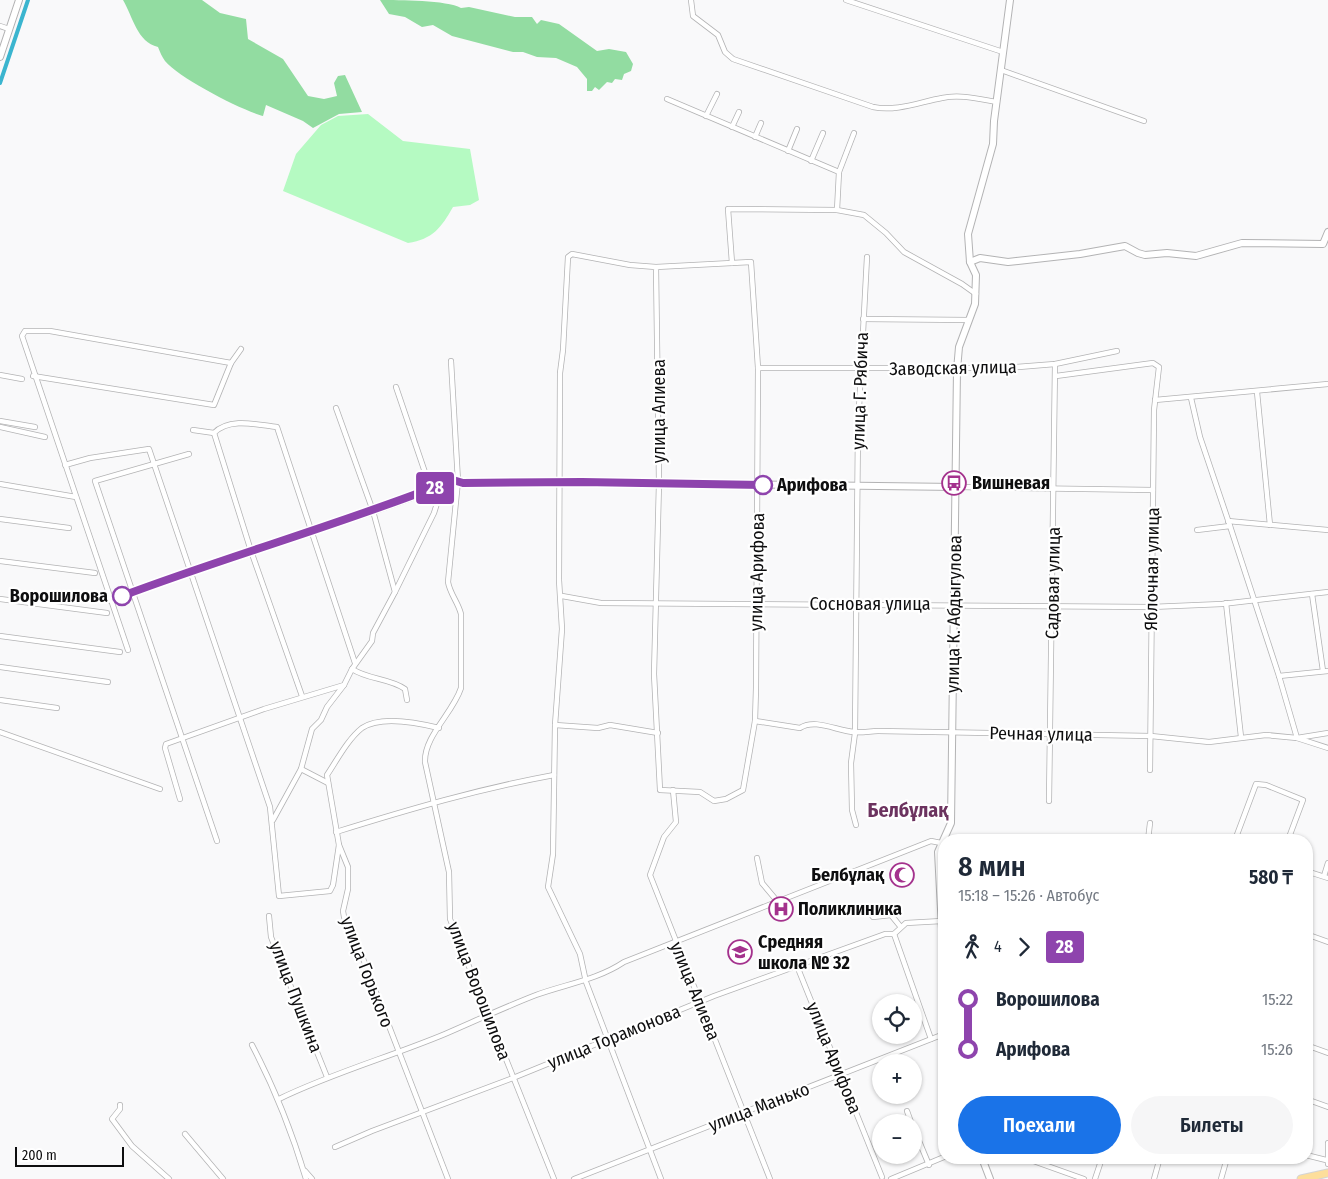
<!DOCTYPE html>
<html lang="ru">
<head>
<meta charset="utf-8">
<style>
	:root { --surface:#fff; --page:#f6f6f7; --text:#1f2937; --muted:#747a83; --accent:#1a73e8 }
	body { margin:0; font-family:"Fira Sans Condensed",sans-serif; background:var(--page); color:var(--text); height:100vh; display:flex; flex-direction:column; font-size:19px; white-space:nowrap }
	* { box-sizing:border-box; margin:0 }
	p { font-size:16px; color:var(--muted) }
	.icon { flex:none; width:28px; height:28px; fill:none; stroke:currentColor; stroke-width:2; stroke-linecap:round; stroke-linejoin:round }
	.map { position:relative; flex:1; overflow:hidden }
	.sheet { position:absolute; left:938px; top:834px; width:375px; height:330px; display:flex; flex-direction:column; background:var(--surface); border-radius:20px; box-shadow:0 1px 4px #0004 }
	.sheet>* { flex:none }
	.badge { padding:0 10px; border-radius:4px; font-size:18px; line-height:32px }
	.fabs { position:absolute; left:872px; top:994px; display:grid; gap:10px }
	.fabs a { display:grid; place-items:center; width:50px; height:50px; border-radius:50%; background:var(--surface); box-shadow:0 1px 4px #0004; font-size:25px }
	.scale { position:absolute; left:15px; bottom:12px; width:109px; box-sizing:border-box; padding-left:5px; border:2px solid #0e0e0f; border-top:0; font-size:14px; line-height:18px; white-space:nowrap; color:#0e0e0f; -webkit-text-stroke:4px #fff; paint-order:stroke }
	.map>.badge { position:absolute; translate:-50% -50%; box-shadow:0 0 0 2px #fff }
	.legs { display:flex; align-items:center; gap:8px; height:55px; padding:0 20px; font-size:16px }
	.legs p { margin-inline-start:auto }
	.summary { display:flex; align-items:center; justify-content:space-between; height:85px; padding:0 20px }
	h1 { font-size:28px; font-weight:600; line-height:38px }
	.action { display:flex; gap:10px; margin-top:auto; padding:10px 20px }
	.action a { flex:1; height:58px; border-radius:30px; background:var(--accent); color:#fff; font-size:20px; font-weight:600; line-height:58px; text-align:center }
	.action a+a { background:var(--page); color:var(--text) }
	ul { padding:0 20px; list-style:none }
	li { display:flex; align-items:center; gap:18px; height:50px; font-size:19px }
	li i { display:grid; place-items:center; width:8px; height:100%; margin:0 6px; background:currentColor }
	li i::after { content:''; width:12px; height:12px; margin:-6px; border:4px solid; border-radius:50%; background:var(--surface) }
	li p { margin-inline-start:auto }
	li:first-child i { background:linear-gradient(#0000 50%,currentColor 0) }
	li:last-child i { background:linear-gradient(currentColor 50%,#0000 0) }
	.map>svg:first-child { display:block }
	.green { fill:#b5fac2 }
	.forest { fill:#92dca1 }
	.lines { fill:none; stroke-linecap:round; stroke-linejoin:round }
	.canal { stroke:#3bb5cf; stroke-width:4 }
	.street-casing { stroke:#b3b3b4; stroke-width:6 }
	.secondary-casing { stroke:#b3b3b4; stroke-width:8 }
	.primary-casing { stroke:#d4d4d4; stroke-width:9 }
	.street { stroke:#fff; stroke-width:4.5 }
	.secondary { stroke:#fff; stroke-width:6 }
	.primary { stroke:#fdde9b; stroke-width:7 }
	.line-1-casing { stroke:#fff; stroke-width:11 }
	.line-1 { stroke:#8e44ad; stroke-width:8 }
	.stop-1-dot { fill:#fff; stroke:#8e44ad; stroke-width:2.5 }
	.labels { text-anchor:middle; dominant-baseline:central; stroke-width:4.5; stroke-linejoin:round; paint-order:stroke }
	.street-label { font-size:18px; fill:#0e0e0f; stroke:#fff }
	.poi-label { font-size:18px; font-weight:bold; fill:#0e0e0f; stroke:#fff; text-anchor:start }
	.stop-label { font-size:18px; font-weight:bold; fill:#0e0e0f; stroke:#fff; text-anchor:start }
	.quarter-label { font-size:20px; font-weight:bold; fill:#6c335f; stroke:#fff }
</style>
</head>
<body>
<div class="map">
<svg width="1328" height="1179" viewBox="0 0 1328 1179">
	<rect width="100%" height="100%" fill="#f9f9fa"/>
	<path class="green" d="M368,114L403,141L470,149L479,200L470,205L453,207C441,228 433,239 408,243L283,191L296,154L321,125L338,116Z"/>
	<g class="forest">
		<path d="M123,0H202L220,13L246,19L248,39L283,59L308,96L324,99L337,96L334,83L338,76L345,75L362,112L339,114L313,128L303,121L266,105L263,116C241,110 179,78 165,61C162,57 160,52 158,47C137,42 133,17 123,0Z"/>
		<path d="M380,0C399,0 447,0 461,8L469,7L515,17H532L537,24L541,20L559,24L597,51L609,49L626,52L633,64L631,71L624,74L622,80L615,79L612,83L607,82L599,90L595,87L592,91H587V79L577,67L556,58L537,57L523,52H513L452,36L433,25L422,27L405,17L389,14Z"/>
	</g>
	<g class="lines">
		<path class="canal" d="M0,83L28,0"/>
		<g class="street-casing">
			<g id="street">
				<path d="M691,0L693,16L718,35L725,52L733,59L873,107C896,112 920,102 942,98C960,94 979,99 997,102"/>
				<path d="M846,0L1003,52"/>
				<path d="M0,26L9,29"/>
				<path d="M1001,70L1144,121"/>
				<path d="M667,99L839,172L837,210"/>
				<path d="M706,116L717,94"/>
				<path d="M732,127L739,112"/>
				<path d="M755,137L761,123"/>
				<path d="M788,151L797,129"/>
				<path d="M811,161L823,133"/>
				<path d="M839,172L854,133"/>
				<path d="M732,263L728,209L837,210L864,215L886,233L904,252L962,284L976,294"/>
				<path d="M656,267L659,483L654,674L660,790L700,792L714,801L726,799L743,790L755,721L756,688L758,368L751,262L656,267L630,265L572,254L568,257L563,350L560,373L559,580L562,629L555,725L553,854L548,887L580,954L586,982L661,1179"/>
				<path d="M863,319L969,320"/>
				<path d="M451,361L458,481L448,582C450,594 458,602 461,614V688C453,713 424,736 425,762L449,872L450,919L554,1179"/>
				<path d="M758,368H1005L1055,364L1117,351"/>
				<path d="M0,375L22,379"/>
				<path d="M33,376L214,405L231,363L241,349"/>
				<path d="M1056,376L1153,363L1159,367L1154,410L1150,770"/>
				<path d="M396,387L431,490"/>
				<path d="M1257,392L1270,525"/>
				<path d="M1191,398L1200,437L1230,526"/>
				<path d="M1155,400L1328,384"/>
				<path d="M336,408L373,511L395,592L373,633L372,641L352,669C369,680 389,678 405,689L407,700"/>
				<path d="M0,421L35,427"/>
				<path d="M0,427L45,437"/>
				<path d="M193,430L214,433"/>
				<path d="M189,454L95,481L217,841"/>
				<path d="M65,465L90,458L149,449L270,807L279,896L330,891L333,885L339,845"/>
				<path d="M0,484L76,497"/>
				<path d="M956,487L1153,490"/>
				<path d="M0,519L69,528"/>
				<path d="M1228,521L1328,530"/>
				<path d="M1197,530L1230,526L1279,676L1297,738L1328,733"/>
				<path d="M0,561L95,573"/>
				<path d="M395,592L434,513L443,484"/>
				<path d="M1312,594L1323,671"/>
				<path d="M562,596L601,603L1151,607L1222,604L1328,592"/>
				<path d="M0,599L107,613"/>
				<path d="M1226,603L1241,737"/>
				<path d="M0,636L120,652"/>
				<path d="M128,650L22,336L25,331H50L231,363"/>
				<path d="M0,667L108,682"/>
				<path d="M1279,676L1328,671"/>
				<path d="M302,696L251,551L214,433C230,417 258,425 277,427L355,663"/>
				<path d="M0,700L57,708"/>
				<path d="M755,721L800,728C815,718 837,731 854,732C862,733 870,731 878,731L1151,736L1209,742L1266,735L1297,738L1328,748"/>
				<path d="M555,725L598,728L610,725L658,733"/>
				<path d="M439,728C419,723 381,715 362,728C348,739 337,760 327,775L339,845L348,867V889L343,911L344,917L362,956L448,1179"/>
				<path d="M0,732L160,789"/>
				<path d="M301,769L328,783"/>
				<path d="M673,790L676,822L664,837L650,875L770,1179"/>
				<path d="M180,799L165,748L166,744L264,709L344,685L352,669"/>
				<path d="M1049,801L1055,364"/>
				<path d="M273,820L301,769L312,729L321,720L327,707L344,685"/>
				<path d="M856,825L852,810L851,763L855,733L858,427L867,257"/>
				<path d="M336,832C410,809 478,789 554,775"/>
				<path d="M1022,840H1031"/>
				<path d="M1148,840L1150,823"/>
				<path d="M1235,840L1256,784L1266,785L1303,800L1288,840"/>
				<path d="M757,858L762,883L778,902"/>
				<path d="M1306,871L1328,878"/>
				<path d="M1324,876L1328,863"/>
				<path d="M867,909L873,917L891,915L900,926"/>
				<path d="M269,916L271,937L327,1077"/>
				<path d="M1306,934L1328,942"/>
				<path d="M797,966L882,1177"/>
				<path d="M931,1039L894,934L906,923L942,921"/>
				<path d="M252,1045C275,1089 292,1132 306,1179"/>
				<path d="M1306,1045L1328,1053"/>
				<path d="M279,1099C332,1073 390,1057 445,1034C475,1021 505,1007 536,995C566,984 597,980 624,962L931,841L941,843"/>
				<path d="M1306,1099L1328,1107"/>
				<path d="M120,1105V1109L112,1119L132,1146L169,1179"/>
				<path d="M907,1111L911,1122"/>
				<path d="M914,1129L929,1165"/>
				<path d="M185,1134L223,1179"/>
				<path d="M1328,1143V1164"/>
				<path d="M335,1147L372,1131L513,1078L714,996L885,934H894"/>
				<path d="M1306,1155L1326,1160"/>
				<path d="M1025,1158L1084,1179"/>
				<path d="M305,1171L312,1179"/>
				<path d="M574,1179L944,1034"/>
				<path d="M891,1179L944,1157"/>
				<path d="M1095,1179L1102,1158"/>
				<path d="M1154,1179L1159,1161"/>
				<path d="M1221,1179L1227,1158"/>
			</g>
		</g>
		<g class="secondary-casing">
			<g id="secondary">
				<path d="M0,57L19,0"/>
				<path d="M970,262L980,258L1008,262L1080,254L1125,246L1138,253L1145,255L1167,253L1196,256L1242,243L1323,244L1328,232"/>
				<path d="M111,600L189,571L373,511L431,490L453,480L463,483L582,482L956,487"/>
				<path d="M944,967L938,852L951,823L957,370L959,347L975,304L976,275L970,262L968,234L993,144L994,121L1010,0"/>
				<path d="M982,1158L990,1179"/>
			</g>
		</g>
		<g class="primary-casing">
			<path id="primary" d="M1301,1179L1328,1173"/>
		</g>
		<use href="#street" class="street"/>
		<use href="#secondary" class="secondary"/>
		<use href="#primary" class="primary"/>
	</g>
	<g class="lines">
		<g class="line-1-casing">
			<path id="line-1" d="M122,596C231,555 345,523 453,480L463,483L582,482L763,485"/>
		</g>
		<use href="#line-1" class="line-1"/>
	</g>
	<defs>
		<g id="bus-ring" transform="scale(1.25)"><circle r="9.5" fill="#fff" stroke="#a4328d" stroke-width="1.5"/><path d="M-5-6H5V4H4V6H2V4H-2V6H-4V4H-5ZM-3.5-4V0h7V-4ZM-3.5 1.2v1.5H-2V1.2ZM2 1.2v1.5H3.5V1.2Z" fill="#a4328d"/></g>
		<g id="mosque-ring" transform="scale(1.25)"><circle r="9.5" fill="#fff" stroke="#a4328d" stroke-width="1.5"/><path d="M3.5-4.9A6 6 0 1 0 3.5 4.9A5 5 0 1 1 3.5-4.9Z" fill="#a4328d"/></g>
		<g id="hospital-ring" transform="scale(1.25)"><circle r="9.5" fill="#fff" stroke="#a4328d" stroke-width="1.5"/><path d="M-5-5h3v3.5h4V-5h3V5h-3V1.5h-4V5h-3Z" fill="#a4328d"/></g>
		<g id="school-ring" transform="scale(1.25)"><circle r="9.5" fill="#fff" stroke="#a4328d" stroke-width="1.5"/><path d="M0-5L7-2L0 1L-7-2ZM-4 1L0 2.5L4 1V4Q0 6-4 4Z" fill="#a4328d"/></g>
	</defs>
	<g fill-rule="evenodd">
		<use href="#bus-ring" x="954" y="483"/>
		<use href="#mosque-ring" x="902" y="875"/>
		<use href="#hospital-ring" x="781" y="909"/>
		<use href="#school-ring" x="740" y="952"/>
	</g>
	<g class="stop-1-dot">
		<circle cx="763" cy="485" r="9"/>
		<circle cx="122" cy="596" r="9"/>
	</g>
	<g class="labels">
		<g class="street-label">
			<text transform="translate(953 368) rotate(-1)">Заводская улица</text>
			<text transform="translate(860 391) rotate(-88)">улица Г. Рябича</text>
			<text transform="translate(659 411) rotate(-90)">улица Алиева</text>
			<text transform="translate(1152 569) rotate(-89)">Яблочная улица</text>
			<text transform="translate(757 572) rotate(-89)">улица Арифова</text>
			<text transform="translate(1053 583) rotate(-89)">Садовая улица</text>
			<text x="870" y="604">Сосновая улица</text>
			<text transform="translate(954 614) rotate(-89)">улица К. Абдыгулова</text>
			<text transform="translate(1041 734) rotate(1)">Речная улица</text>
			<text transform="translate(367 972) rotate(69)">улица Горького</text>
			<text transform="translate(479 991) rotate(69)">улица Ворошилова</text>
			<text transform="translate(695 991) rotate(68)">улица Алиева</text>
			<text transform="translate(296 997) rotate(69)">улица Пушкина</text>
			<text transform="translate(614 1037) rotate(-22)">улица Торамонова</text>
			<text transform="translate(834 1058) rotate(68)">улица Арифова</text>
			<text transform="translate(759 1107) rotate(-21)">улица Манько</text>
		</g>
		<g class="poi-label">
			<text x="972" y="483">Вишневая</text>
			<text x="884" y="875" text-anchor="end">Белбұлақ</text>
			<text x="798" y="909">Поликлиника</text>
			<text x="758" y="942">Средняя<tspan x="758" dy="21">школа № 32</tspan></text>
		</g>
		<g class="stop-label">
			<text x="777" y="485">Арифова</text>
			<text x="108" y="596" text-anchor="end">Ворошилова</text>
		</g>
		<g class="quarter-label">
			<text x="908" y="810">Белбұлақ</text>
		</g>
	</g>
</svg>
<div class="fabs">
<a><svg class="icon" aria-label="locate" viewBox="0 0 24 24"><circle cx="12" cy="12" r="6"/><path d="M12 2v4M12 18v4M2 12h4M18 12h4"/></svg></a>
<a>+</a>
<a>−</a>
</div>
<div class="scale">200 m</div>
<b class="badge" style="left:435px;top:488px;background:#8e44ad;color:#fff">28</b>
<section class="sheet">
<div class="summary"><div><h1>8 мин</h1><p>15:18 – 15:26 · Автобус</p></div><b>580 ₸</b></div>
<div class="legs"><svg class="icon" aria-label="walk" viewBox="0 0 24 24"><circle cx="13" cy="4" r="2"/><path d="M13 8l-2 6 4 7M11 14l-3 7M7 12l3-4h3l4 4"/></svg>4<svg class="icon" aria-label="forward" viewBox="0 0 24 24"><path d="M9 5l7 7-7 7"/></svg><b class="badge" style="background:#8e44ad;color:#fff">28</b></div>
<ul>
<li><i style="color:#8e44ad"></i><b>Ворошилова</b><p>15:22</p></li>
<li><i style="color:#8e44ad"></i><b>Арифова</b><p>15:26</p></li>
</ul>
<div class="action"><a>Поехали</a><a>Билеты</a></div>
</section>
</div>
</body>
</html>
